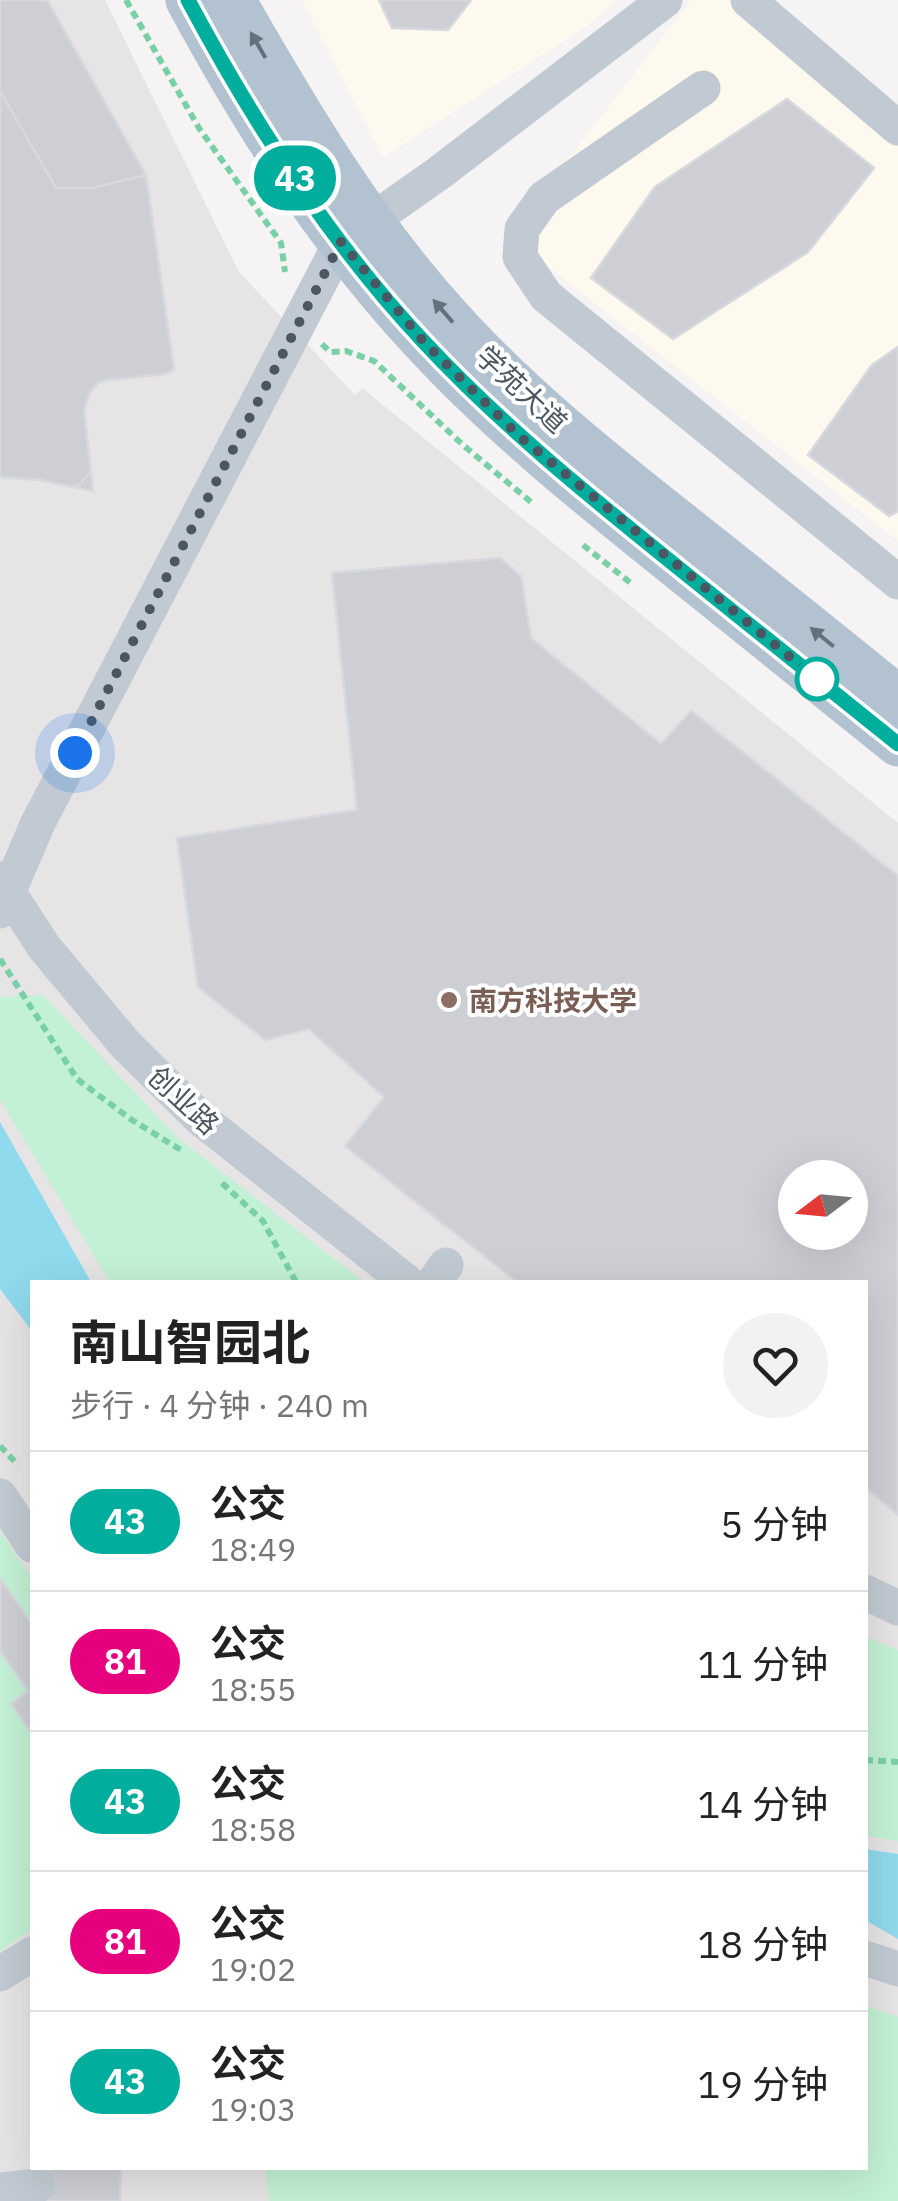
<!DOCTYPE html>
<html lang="zh">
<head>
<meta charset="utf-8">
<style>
	:root { --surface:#fff; --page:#f2f2f2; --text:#222; --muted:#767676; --line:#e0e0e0 }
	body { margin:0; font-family:"IBM Plex Sans","Noto Sans SC",sans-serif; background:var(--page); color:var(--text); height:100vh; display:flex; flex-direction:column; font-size:38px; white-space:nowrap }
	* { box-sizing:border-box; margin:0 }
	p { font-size:32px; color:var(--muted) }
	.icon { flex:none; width:55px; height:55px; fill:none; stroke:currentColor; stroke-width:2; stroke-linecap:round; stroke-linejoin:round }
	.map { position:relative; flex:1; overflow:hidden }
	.panel { position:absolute; left:30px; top:1280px; width:838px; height:890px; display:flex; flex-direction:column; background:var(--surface); border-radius:0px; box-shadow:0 10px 40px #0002 }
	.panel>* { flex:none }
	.badge { padding:0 20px; border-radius:32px; font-size:35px; line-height:65px }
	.needle { width:65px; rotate:254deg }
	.buttons { position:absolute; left:778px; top:1160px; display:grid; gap:20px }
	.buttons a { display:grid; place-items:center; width:90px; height:90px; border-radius:50%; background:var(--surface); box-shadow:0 10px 40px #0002; font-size:50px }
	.you { position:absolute; width:50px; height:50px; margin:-25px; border:8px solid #fff; border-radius:50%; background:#1a73e8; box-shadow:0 0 0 15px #1a73e833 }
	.map>.badge { position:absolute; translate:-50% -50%; box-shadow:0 0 0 5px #fff }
	.round { display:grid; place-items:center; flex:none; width:105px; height:105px; border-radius:52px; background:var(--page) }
	.overview { display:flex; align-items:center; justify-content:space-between; height:170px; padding:0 40px }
	h1 { font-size:48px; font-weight:700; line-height:75px }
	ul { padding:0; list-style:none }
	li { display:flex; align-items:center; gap:30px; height:140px; padding:0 40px; border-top:2px solid var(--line) }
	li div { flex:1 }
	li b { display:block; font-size:38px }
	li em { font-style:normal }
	li .badge { min-width:110px; font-weight:700; text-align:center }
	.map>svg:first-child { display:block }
	.commercial { fill:#fdf9ef }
	.education { fill:#e6e4e5; fill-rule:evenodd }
	.green { fill:#c3f1d5 }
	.water { fill:#90daee }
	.building { fill:#cdcfd5; stroke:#d7d9de; stroke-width:2.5; fill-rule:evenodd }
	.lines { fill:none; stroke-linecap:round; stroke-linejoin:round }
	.path { stroke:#7ad0a6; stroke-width:6; stroke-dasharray:8 5; stroke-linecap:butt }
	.minor { stroke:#c1cad2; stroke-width:35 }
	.major { stroke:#b3c2d1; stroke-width:45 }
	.oneway { fill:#64717d }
	.line-casing { stroke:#fff; stroke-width:22 }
	.line { stroke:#01ad9c; stroke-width:15 }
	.walk { stroke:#4a5661; stroke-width:10; stroke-dasharray:0 18 }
	.stop-dot { fill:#fff; stroke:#01ad9c; stroke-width:5 }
	.education-dot { fill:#8d6e63; stroke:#fff; stroke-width:4 }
	.labels { text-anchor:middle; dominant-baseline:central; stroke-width:8; stroke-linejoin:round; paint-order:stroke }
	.street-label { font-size:28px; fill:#4a5661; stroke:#fff }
	.education-label { font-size:28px; font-weight:bold; fill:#785e54; stroke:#fff; text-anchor:start }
</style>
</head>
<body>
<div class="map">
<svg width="898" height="2201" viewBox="0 0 898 2201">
	<rect width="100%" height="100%" fill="#f5f3f3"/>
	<g class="commercial">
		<path d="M302,0H617L583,29L383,157Z"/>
		<path d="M691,0H761L898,115V541L509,236Z"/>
	</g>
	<path class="education" d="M0,0H105L239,272L355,395L362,388L898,823V2201H0ZM795,1178H850V1232H795ZM32,1282H865V2168H32Z"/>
	<g class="green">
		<path d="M43,995L178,1138L364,1282H110L0,1100V997Z"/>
		<path d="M0,1532L32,1578V1929L0,1951Z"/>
		<path d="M865,1636L898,1650V1841L865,1836Z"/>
		<path d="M865,2006L898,2017V2201H269L265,2168H865Z"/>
	</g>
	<g class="water">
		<path d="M0,1122L91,1282H32V1331L0,1289Z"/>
		<path d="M865,1849L898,1854V1939L865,1920Z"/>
	</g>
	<g class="building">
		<path d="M0,0H47L146,175L174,370L165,374L108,380L98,383L90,392L84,411L93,491L41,480L0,477Z"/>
		<path d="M379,0H471L448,30L392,28Z"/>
		<path d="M0,91L56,188H92L146,175L174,370L165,374L108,380L98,383L90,392L84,411L91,471L80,484L72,487L41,480L0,477Z"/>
		<path d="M787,99L874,168L808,252L673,339L591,278L655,187Z"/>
		<path d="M898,347V511L889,516L808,455L872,365Z"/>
		<path d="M500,558L524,669L655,784L704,721L819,813L784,856L898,952V1433L865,1406V1282H628L495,1174L449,1229L362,1159L443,1055L338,967L198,987L177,838L357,810L332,573ZM795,1178H850V1232H795Z"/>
		<path d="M500,558L521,576L531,638L661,744L691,711L898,876V1515L865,1487V1282H517L345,1146L384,1097L309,1029L265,1040L198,987L177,838L357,810L332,573ZM795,1178H850V1232H795Z"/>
		<path d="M0,1578L32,1624V1734L11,1704L28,1691L0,1651Z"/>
		<path d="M43,2168H121L120,2201H47Z"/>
	</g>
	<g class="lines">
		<g class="path">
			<path d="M126,0L199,128L281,243L285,272"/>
			<path d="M322,344L330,352L346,351L374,361L463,445L531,502"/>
			<path d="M583,545L632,584"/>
			<path d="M0,959L77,1079L132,1120L181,1150"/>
			<path d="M222,1183L263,1221L296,1282"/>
			<path d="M0,1446L18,1465"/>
			<path d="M865,1760L898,1762"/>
		</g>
		<g class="minor">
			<path d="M748,0L898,128"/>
			<path d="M703,88L544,198L522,229L520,257L546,296L898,582"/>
			<path d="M0,879L44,947L125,1044L201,1119L407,1282"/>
			<path d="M0,911L38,823L341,242L439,173L665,0"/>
			<path d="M434,1282L446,1265"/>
			<path d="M0,1496L32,1545"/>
			<path d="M865,1592L898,1608"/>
			<path d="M865,1958L898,1969"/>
			<path d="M0,1974L32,1954"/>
			<path d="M0,2190L37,2186"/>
		</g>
		<g class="major">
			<path d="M188,0C254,122 329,241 424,342C500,424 587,494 673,563C748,624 823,684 898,744"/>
			<path d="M233,0C297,112 364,225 451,320C517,393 595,456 672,517C748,577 823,637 898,698"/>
		</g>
	</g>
	<defs><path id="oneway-solid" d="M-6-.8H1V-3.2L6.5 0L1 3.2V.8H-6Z" transform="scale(2.5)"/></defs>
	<g class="oneway">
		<use href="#oneway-solid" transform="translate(258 45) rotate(-120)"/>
		<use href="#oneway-solid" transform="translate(443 311) rotate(-131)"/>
		<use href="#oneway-solid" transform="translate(822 637) rotate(-141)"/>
	</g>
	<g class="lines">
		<g class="line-casing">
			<path id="line" d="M188,0C253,122 329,241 424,342C505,429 598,503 691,578C760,633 829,688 898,744"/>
		</g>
		<use href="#line" class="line"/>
		<path class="walk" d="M75,753L341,242L424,342L519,436L817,679"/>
	</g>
	<circle class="stop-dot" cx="817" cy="679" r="20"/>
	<circle class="education-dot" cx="449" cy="1000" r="10"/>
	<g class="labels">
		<g class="street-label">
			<text transform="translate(522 389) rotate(43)">学苑大道</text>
			<text transform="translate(184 1100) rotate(43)">创业路</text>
		</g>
		<g class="education-label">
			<text x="469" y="1000">南方科技大学</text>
		</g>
	</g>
</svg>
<div class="buttons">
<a><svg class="needle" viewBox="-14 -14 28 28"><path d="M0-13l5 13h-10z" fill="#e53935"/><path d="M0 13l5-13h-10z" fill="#767676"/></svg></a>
</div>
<div class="you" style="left:75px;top:753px"></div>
<b class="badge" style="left:295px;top:178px;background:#01ad9c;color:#fff">43</b>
<section class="panel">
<div class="overview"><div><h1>南山智园北</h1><p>步行 · 4 分钟 · 240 m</p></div><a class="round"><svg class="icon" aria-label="heart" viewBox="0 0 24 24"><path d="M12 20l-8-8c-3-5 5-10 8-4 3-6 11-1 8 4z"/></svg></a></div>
<ul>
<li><span class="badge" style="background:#01ad9c;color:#fff">43</span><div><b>公交</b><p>18:49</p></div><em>5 分钟</em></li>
<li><span class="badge" style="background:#e6007e;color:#fff">81</span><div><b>公交</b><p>18:55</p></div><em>11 分钟</em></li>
<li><span class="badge" style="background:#01ad9c;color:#fff">43</span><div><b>公交</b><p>18:58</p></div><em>14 分钟</em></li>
<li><span class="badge" style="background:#e6007e;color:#fff">81</span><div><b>公交</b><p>19:02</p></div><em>18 分钟</em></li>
<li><span class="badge" style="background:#01ad9c;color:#fff">43</span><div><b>公交</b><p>19:03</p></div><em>19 分钟</em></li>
</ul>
</section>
</div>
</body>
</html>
